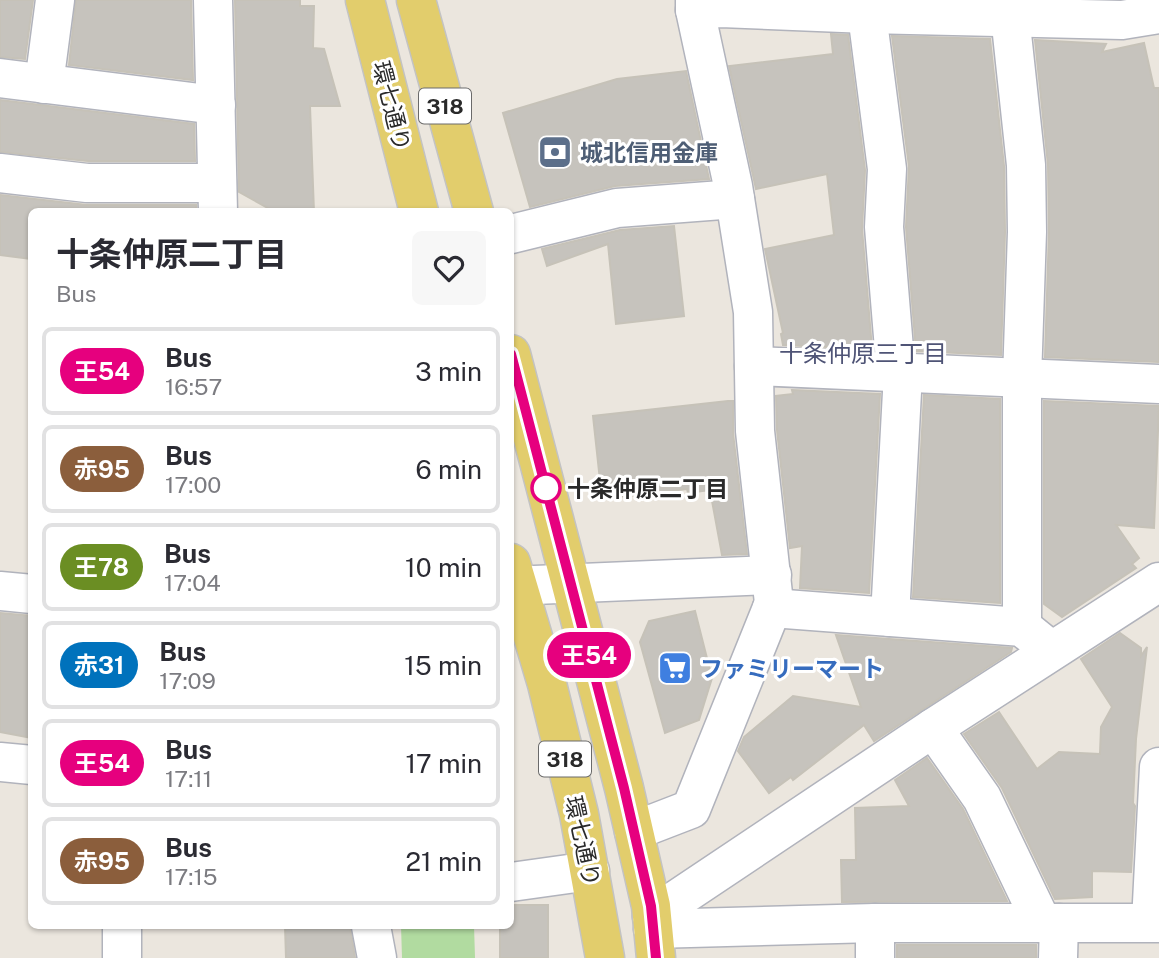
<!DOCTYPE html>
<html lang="en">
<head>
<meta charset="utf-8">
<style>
	:root { --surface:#fff; --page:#f7f7f7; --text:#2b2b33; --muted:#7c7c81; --line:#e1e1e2 }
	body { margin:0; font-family:"Public Sans","Noto Sans JP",sans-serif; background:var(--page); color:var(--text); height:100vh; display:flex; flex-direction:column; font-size:26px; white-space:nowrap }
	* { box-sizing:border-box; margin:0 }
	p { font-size:23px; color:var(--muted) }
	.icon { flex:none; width:38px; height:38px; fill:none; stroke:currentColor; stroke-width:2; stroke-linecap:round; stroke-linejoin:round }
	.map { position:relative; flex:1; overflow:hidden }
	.side { position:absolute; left:28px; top:208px; width:486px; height:721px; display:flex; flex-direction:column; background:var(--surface); border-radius:10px; box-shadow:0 2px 5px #0004 }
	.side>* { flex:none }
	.badge { padding:0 14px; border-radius:23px; font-size:24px; line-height:46px }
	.map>.badge { position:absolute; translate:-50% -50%; box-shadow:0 0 0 4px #fff }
	.round { display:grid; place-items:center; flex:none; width:74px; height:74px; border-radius:10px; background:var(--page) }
	.summary { display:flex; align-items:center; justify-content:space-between; height:119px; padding:0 28px }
	h1 { font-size:33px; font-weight:700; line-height:52px }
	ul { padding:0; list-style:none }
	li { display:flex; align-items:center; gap:21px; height:88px; margin:0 14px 10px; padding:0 14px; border:4px solid var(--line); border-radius:10px }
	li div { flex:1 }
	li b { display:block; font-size:26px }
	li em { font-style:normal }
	li .badge { min-width:77px; font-weight:700; text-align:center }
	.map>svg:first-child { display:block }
	.green { fill:#b1dba0 }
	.building { fill:#c6c3bd; stroke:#c6c2b8; stroke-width:2 }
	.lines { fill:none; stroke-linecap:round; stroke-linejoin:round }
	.minor-casing { stroke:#b1b3bc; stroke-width:41 }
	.major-casing { stroke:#c3c3c3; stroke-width:41 }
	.minor { stroke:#fff; stroke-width:38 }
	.major { stroke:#e2cd6c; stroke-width:38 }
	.line-casing { stroke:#fff; stroke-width:16 }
	.line { stroke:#e6007e; stroke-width:10 }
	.stop-dot { fill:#fff; stroke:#e6007e; stroke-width:3.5 }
	.labels { text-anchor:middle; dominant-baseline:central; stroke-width:6; stroke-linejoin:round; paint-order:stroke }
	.shield { fill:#fff; stroke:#6a6a6a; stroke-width:2 }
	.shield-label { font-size:21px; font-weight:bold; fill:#2a2a2a }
	.street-label { font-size:23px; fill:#2a2a2a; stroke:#fff }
	.service-label { font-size:23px; font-weight:bold; fill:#4e5e75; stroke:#fff; text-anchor:start }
	.stop-label { font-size:23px; font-weight:bold; fill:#2a2a2a; stroke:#fff; text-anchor:start }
	.shop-label { font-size:23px; font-weight:bold; fill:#366cbe; stroke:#fff; text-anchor:start }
	.neighbourhood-label { font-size:24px; fill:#4f5476; stroke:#fff }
</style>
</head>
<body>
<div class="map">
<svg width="1159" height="958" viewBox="0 0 1159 958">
	<rect width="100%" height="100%" fill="#ebe6de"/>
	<path class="green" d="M401,926H474L475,958H402Z"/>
	<g class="building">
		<path d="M0,0H33L25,59L0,57Z"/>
		<path d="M76,0H191L193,80L69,65Z"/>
		<path d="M235,0H300V6H314L313,48L324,49L340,106H310L314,212H275L239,192Z"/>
		<path d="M831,34L848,35L865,170L862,229L872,349L783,345L781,334L783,333L765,249L834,235L827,174L756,189L729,66L833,54Z"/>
		<path d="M892,36L990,39L1004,166L1005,232L1001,355L916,351L906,227L909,166Z"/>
		<path d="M1035,40L1106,44L1102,52L1144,43L1154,88H1159V362L1045,357L1049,232L1048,165Z"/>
		<path d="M686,71L709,179L615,186L530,207L503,113L617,79Z"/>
		<path d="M0,100L194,124L195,161H88L0,152Z"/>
		<path d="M0,195L87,205H196V212H32V259L0,255Z"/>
		<path d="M674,226L684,316L616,324L608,244L547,266L542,249L620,230Z"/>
		<path d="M792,390L880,394L869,593L800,588L802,546L790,548L777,430L776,396L793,394Z"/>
		<path d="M924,395L1000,399V603L913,597Z"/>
		<path d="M728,401H733V433L747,554L722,555L710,490L688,493L687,489L602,499L593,416Z"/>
		<path d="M1044,401L1159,406L1154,528L1116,525L1139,558L1132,564L1136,568L1062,617L1044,604Z"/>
		<path d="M695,611L712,678L699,720L665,733L640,642L649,621Z"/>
		<path d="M0,613L32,616V738L0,732Z"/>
		<path d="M1120,633L1141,648V656L1147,647L1136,739L1133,803L1135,806L1131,872L1092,871V897L1055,899L1002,788L964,734L999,712L1037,769L1059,752L1100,754L1101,727L1112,707L1081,659Z"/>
		<path d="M836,635L889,639L1012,648L1011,652L874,741L864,725L793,780L791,777L769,793L738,751L744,737L793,696L861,707Z"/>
		<path d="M927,758L963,809L1007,901L842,902L841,860H856L855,808L909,806L895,780Z"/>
		<path d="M511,905H548V958H500V926H511Z"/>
		<path d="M285,926H350L355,958H286Z"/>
		<rect x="897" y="945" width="139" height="13"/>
	</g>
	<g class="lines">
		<g class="minor-casing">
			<g id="minor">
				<path d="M213,0L218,212"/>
				<path d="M1011,0L1009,6L1026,165L1027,232L1022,379V627"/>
				<path d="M695,10L721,8L867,14L1122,20L1159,14"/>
				<path d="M867,14L887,169L884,227L896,373"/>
				<path d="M0,78L216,105"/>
				<path d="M44,84L55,0"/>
				<path d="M0,173L87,183H217"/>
				<path d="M511,234L617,208L735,199"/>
				<path d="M754,366L1159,384"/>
				<path d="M511,586L772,575"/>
				<path d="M0,591L32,594"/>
				<path d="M772,608L1022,627L1043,644"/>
				<path d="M890,617L903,373"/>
				<path d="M933,728L982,798L1042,923"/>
				<path d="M0,762L32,765"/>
				<path d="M634,831L691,809L774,603L755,431L753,312L733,186L695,10V0"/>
				<path d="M511,882L590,871"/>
				<path d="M652,916L933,728L1159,582"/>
				<path d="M1151,922L1159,767"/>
				<path d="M875,923V958"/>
				<path d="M371,926L377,958"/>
				<path d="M653,929L875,923H1159"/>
				<path d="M122,958V926"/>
				<path d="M1058,958L1059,923"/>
			</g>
		</g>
		<g class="major-casing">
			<g id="major">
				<path d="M365,0L419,212"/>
				<path d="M416,0L474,212"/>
				<path d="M511,354L624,788L651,906L656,958"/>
				<path d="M511,563L547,684L579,814L605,958"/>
			</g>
		</g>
		<use href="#minor" class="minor"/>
		<use href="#major" class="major"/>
	</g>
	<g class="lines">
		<g class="line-casing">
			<path id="line" d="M511,354L624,788L651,906L656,958"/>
		</g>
		<use href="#line" class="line"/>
	</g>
	<defs>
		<g id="bank-square" transform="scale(1.75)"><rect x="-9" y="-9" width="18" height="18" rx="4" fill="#5c6f8a" stroke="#fff"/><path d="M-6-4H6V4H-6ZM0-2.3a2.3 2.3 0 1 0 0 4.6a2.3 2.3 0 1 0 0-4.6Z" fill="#fff"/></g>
		<g id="supermarket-square" transform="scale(1.75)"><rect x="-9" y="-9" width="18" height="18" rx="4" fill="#3f7fe0" stroke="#fff"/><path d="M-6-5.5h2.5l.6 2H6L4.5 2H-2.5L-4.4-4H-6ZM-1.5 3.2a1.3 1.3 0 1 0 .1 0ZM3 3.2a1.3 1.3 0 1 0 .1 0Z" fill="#fff"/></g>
	</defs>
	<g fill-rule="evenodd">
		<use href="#bank-square" x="555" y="152"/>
		<use href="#supermarket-square" x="675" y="668"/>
	</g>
	<circle class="stop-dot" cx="546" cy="488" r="14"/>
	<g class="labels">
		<g class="shield">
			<rect x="419" y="88.5" width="52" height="35" rx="5"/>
			<rect x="539" y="741.5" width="52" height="35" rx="5"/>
		</g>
		<g class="shield-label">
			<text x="445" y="106">318</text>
			<text x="565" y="759">318</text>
		</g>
		<g class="street-label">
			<text transform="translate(392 106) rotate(76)">環七通り</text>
			<text transform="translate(583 841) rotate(78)">環七通り</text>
		</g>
		<g class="service-label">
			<text x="580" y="152">城北信用金庫</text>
		</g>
		<g class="stop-label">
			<text x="567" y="488">十条仲原二丁目</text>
		</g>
		<g class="shop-label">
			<text x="700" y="668">ファミリーマート</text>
		</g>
		<g class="neighbourhood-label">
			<text x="863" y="353">十条仲原三丁目</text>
		</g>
	</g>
</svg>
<b class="badge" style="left:589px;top:655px;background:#e6007e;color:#fff">王54</b>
<section class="side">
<div class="summary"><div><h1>十条仲原二丁目</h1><p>Bus</p></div><a class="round"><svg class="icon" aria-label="heart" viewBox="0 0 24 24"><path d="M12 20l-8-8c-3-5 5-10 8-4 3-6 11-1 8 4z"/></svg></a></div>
<ul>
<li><span class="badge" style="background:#e6007e;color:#fff">王54</span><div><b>Bus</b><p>16:57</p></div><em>3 min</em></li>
<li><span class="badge" style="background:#8b5e3c;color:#fff">赤95</span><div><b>Bus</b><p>17:00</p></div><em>6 min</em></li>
<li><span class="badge" style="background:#6b8e23;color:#fff">王78</span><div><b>Bus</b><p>17:04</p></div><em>10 min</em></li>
<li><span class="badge" style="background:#0072bc;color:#fff">赤31</span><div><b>Bus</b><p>17:09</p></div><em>15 min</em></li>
<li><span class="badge" style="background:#e6007e;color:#fff">王54</span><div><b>Bus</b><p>17:11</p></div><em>17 min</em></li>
<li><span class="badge" style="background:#8b5e3c;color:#fff">赤95</span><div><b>Bus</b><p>17:15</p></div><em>21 min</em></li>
</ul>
</section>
</div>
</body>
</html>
